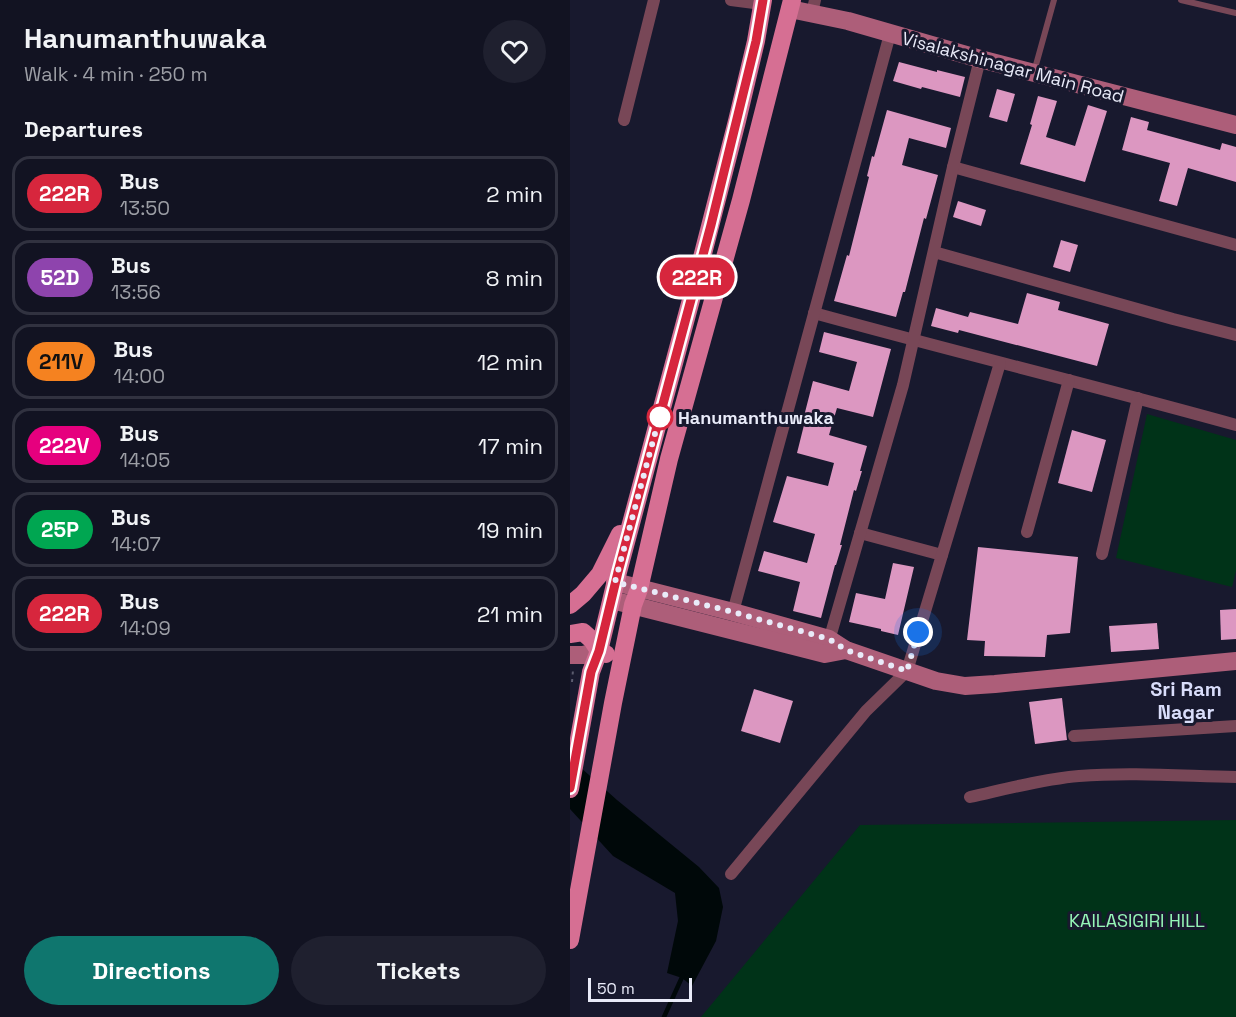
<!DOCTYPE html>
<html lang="en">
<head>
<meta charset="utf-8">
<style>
	:root { --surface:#121322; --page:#1f202f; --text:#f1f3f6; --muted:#9c9ea5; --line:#313240; --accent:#0f766e }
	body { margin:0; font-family:"Space Grotesk",sans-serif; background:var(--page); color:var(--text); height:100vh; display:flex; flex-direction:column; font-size:22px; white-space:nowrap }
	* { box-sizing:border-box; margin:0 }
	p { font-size:20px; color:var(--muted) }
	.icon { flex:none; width:33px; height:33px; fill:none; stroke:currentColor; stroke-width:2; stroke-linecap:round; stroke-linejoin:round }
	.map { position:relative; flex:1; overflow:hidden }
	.details { display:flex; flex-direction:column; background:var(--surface); width:570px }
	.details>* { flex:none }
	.badge { padding:0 12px; border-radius:20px; font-size:21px; line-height:39px }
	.scale { position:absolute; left:18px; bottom:15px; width:104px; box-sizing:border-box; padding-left:6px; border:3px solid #e9ebf9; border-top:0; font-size:16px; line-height:21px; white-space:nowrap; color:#e9ebf9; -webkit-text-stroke:4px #18192e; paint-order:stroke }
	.you { position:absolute; width:30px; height:30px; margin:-15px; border:4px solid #fff; border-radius:50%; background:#1a73e8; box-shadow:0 0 0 9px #1a73e833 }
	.map>.badge { position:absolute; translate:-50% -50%; box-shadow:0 0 0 3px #fff }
	h2 { padding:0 24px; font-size:22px; line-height:54px }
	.round { display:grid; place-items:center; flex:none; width:63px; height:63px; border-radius:32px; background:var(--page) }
	.overview { display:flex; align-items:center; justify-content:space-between; height:102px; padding:0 24px }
	h1 { font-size:28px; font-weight:600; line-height:45px }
	.action { display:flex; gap:12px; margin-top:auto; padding:12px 24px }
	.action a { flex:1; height:69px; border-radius:36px; background:var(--accent); color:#fff; font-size:24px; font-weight:600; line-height:69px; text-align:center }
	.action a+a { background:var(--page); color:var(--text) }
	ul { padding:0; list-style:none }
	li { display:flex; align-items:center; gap:18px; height:75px; margin:0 12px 9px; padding:0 12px; border:3px solid var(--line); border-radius:18px }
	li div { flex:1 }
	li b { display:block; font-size:22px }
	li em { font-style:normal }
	li .badge { min-width:66px; font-weight:700; text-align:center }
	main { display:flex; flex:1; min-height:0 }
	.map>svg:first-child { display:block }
	.green { fill:#003318 }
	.water { fill:#000809 }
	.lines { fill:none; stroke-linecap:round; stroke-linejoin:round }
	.stream { stroke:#000809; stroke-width:4.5 }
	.building { fill:#dc97c1 }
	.path { stroke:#5b5c6f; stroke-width:2; stroke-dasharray:3 4.5; stroke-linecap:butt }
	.lane { stroke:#784757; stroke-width:6 }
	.street { stroke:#784757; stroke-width:12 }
	.secondary { stroke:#ad5e79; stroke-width:18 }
	.primary { stroke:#d66f93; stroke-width:18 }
	.line-casing { stroke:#fff; stroke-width:14 }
	.line { stroke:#d7263d; stroke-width:9 }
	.walk { stroke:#e9ebf9; stroke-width:6; stroke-dasharray:0 10.8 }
	.stop-dot { fill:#fff; stroke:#d7263d; stroke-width:3 }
	.labels { text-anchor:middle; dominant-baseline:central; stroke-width:6; stroke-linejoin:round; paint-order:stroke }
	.street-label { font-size:18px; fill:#e9ebf9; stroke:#18192e }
	.stop-label { font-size:18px; font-weight:bold; fill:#e9ebf9; stroke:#18192e; text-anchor:start }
	.park-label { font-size:18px; fill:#96f7b8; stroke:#18192e }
	.neighbourhood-label { font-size:20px; font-weight:bold; fill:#d9ddfa; stroke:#18192e }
</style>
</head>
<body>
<main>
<section class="details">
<div class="overview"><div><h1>Hanumanthuwaka</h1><p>Walk · 4 min · 250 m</p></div><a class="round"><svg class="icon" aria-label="heart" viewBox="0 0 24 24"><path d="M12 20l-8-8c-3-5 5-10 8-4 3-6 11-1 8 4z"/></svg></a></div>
<h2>Departures</h2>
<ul>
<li><span class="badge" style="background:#d7263d;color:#fff">222R</span><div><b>Bus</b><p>13:50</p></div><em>2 min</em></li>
<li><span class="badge" style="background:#8e44ad;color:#fff">52D</span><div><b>Bus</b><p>13:56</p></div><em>8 min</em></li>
<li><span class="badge" style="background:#f58220;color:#111">211V</span><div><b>Bus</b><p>14:00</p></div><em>12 min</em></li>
<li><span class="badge" style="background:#e6007e;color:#fff">222V</span><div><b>Bus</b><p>14:05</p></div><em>17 min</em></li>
<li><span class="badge" style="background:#00a651;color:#fff">25P</span><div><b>Bus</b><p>14:07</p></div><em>19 min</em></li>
<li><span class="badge" style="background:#d7263d;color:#fff">222R</span><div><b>Bus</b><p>14:09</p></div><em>21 min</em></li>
</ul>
<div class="action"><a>Directions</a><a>Tickets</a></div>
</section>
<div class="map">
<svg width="666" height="1017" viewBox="0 0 666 1017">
	<rect width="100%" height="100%" fill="#18192e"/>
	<g class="green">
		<path d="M577,414L666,440V571L662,587L546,558Z"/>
		<path d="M666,820V1017H131L290,825Z"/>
	</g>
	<path class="water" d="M0,758L47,800L129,867L149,888L153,907L146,941L122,986L112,978L97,973L108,921L105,893L43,856L0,809Z"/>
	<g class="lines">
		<path class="stream" d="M94,1017L113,975"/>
	</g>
	<g class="building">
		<path d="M329,62L367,72V70L395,77L390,97L352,87L351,89L323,81Z"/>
		<path d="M427,89L445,94L437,122L419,117Z"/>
		<path d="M468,96L487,101L476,137L505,146L518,105L537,111L515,182L450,164L462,125L460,124Z"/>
		<path d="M317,110L381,128L376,148L339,138L332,165L368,175L356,219L354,218L335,292H333L326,317L264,301L277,255L279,256L299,177L297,176L302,156L304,157Z"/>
		<path d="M561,117L579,122L577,130L650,150L652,143L666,147V182L618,168L607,206L589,201L600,163L552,150Z"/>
		<path d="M388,201L416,210L411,226L383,217Z"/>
		<path d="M491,240L508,245L500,272L483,267Z"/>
		<path d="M457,293L490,302L488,310L539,324L527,366L389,330L388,333L361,326L366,308L398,317L400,312L448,324Z"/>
		<path d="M254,332L321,349L303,417L267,408L259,435L297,446L290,471H292L286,491L284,490L270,545H272L266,565H265L251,618L223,611L230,582L188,571L194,551L237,563L245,534L203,522L217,476L258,486L264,463L227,453L234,425L232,424L243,381L279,391L287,362L249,352Z"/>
		<path d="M502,430L536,440L522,492L488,483Z"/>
		<path d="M408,547L508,557L500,633L477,635L475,657L414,656L415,641L397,640Z"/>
		<path d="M323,563L344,567L328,635L311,631V629L279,622L286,593L315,599Z"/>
		<path d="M666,609V639L651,640L650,610Z"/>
		<path d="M587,623L589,649L541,652L539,626Z"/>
		<path d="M184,689L223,701L210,743L171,731Z"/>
		<path d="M492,698L497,740L465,744L459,702Z"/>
	</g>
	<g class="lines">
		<path class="path" d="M2,682L3,670"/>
		<g class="lane">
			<path d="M611,0L666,13"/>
			<path d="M464,72L484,0"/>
		</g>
		<g class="street">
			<path d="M161,0L192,4"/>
			<path d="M242,13L245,0"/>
			<path d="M54,120L84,0"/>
			<path d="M383,167L666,245"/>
			<path d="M364,252L603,319L666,335"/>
			<path d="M244,313C385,352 526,386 666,425"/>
			<path d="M457,532L499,380"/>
			<path d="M290,533L372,555"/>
			<path d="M532,554L568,398"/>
			<path d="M163,612L320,34"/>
			<path d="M258,644L333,385L383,167L410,59"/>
			<path d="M504,736L666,726"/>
			<path d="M400,797C436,789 473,779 509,776C561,772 614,776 666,777"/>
			<path d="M161,874L296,711L337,671L430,363"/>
		</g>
		<g class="secondary">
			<path d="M220,9L278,21L410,59L666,125"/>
			<path d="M45,582L163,612L259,639L276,650L366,681L395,686L425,684L666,661"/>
			<path d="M42,600L255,654L276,650"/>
			<path d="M0,655H13L29,651"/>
		</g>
		<g class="primary">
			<path d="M0,605L13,594L30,574L50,534"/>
			<path d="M0,634L13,632L22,640L29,651L36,654"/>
			<path d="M0,789L21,672L29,651L48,572L126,281L167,121L186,41L193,0"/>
			<path d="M0,940L43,703L63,605L69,589L99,459L171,200L222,0"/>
		</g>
	</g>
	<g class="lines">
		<g class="line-casing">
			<path id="line" d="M0,788L21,672L29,651L48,572L141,225L186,41L193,0"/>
		</g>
		<use href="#line" class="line"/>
		<path class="walk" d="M90,417V415L45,582L163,612L259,639L276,650L337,671L348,632"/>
	</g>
	<circle class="stop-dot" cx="90" cy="417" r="12"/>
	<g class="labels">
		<g class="street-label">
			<text transform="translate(443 67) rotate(15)">Visalakshinagar Main Road</text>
		</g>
		<g class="stop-label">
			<text x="108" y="417">Hanumanthuwaka</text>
		</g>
		<g class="park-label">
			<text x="567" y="920">KAILASIGIRI HILL</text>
		</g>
		<g class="neighbourhood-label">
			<text x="616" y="689">Sri Ram<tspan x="616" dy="23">Nagar</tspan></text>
		</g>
	</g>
</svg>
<div class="scale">50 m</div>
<div class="you" style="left:348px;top:632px"></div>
<b class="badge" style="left:127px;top:277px;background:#d7263d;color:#fff">222R</b>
</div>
</main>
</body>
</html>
